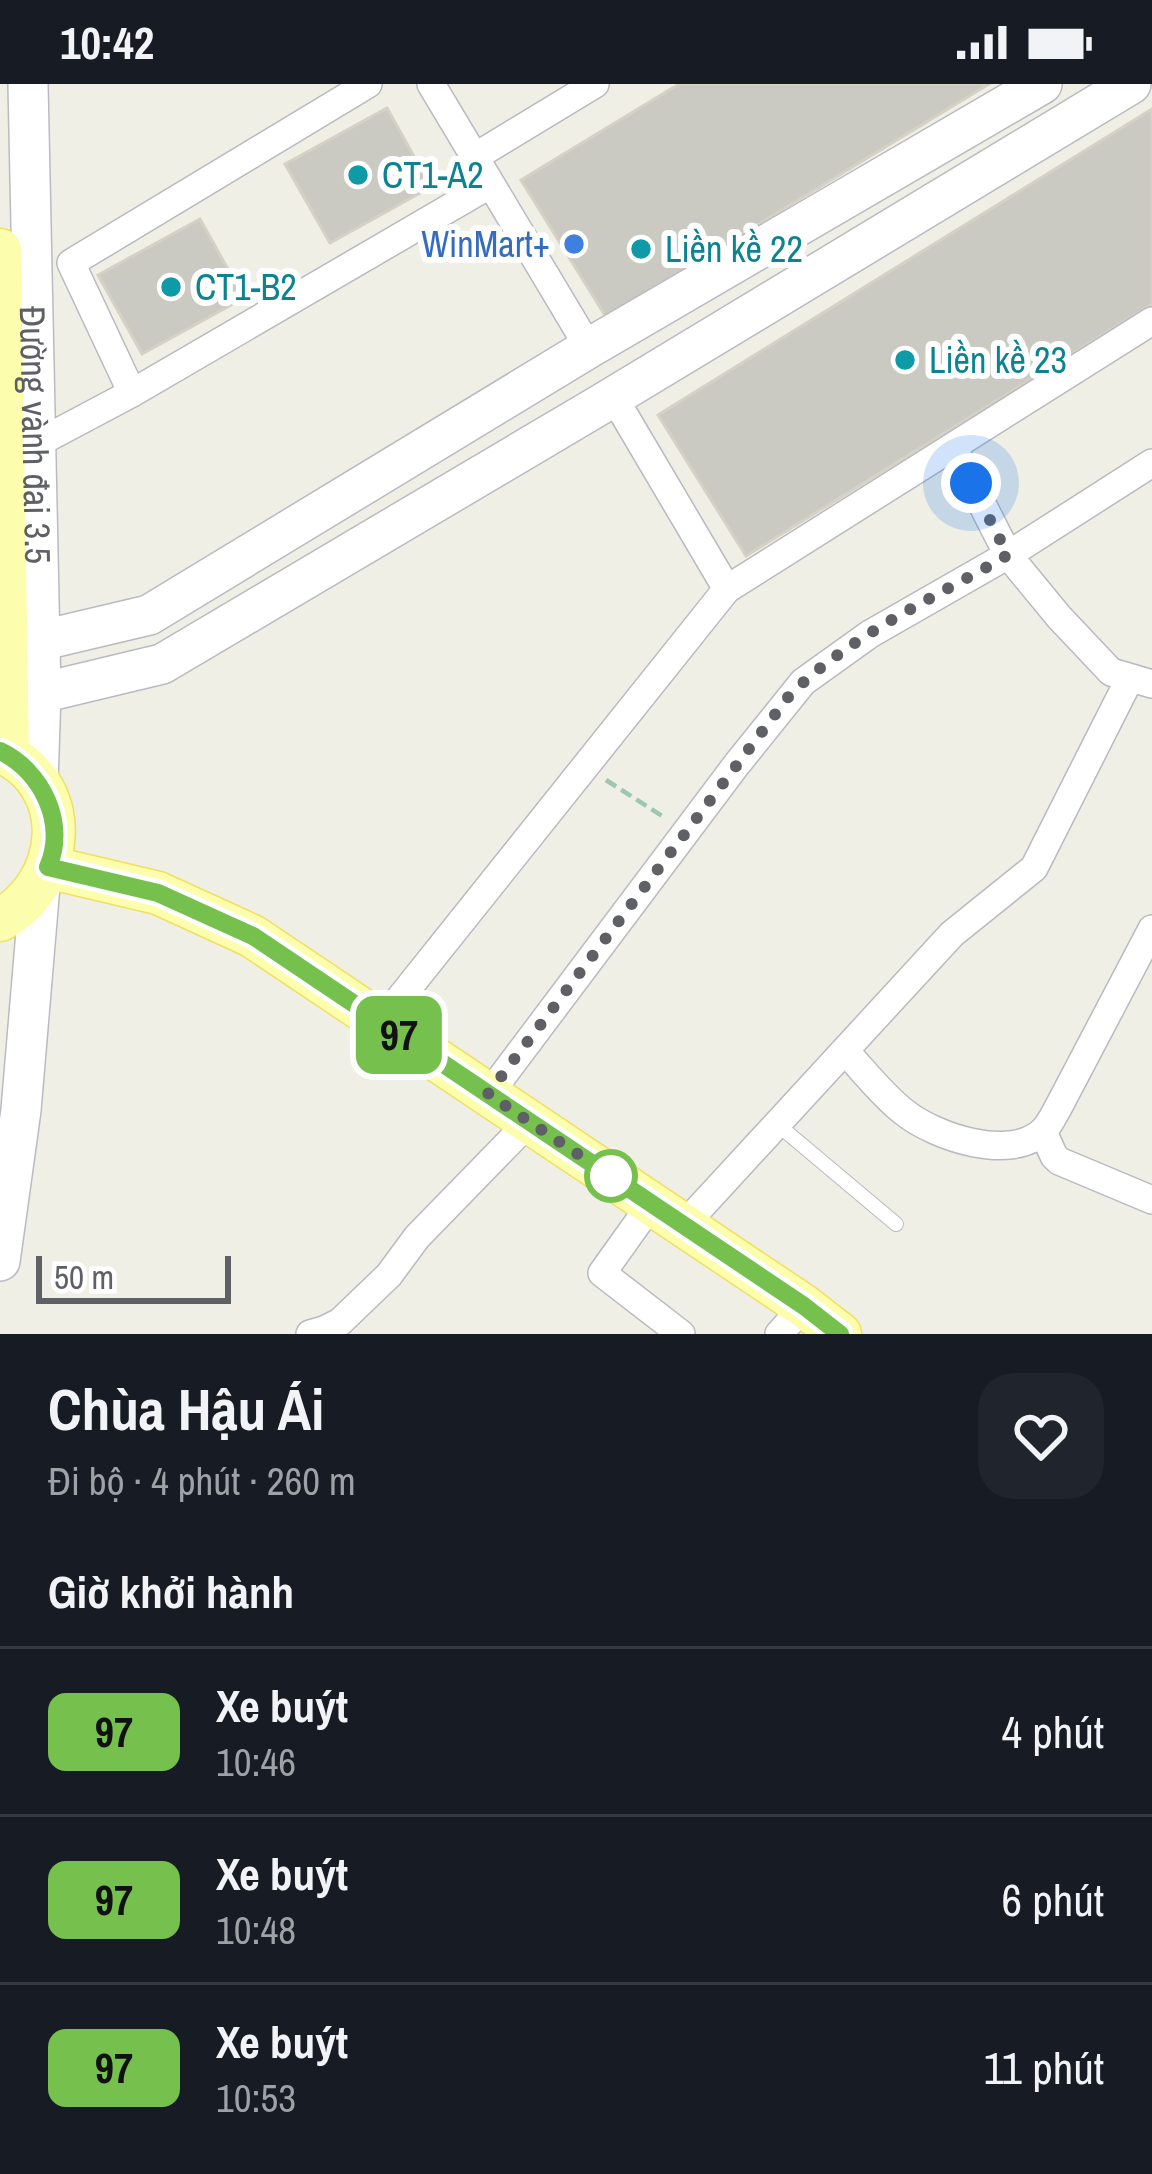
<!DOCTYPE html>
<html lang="vi">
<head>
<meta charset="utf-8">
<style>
	:root { --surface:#171b24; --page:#20242c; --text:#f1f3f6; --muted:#9ea1a6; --line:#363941 }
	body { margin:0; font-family:"Archivo Narrow",sans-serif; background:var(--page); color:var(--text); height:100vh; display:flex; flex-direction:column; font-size:45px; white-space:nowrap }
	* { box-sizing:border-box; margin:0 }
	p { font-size:39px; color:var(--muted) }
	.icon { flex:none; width:66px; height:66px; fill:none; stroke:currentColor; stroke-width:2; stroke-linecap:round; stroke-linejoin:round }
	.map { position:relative; height:1250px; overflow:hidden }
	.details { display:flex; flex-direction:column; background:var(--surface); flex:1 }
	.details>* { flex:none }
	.badge { padding:0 24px; border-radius:18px; font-size:42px; line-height:78px }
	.scale { position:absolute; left:36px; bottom:30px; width:195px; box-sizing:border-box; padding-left:12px; border:6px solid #5e6066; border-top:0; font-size:33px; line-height:42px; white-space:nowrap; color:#5e6066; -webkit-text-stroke:9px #fff; paint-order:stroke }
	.you { position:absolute; width:60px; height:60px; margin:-30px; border:9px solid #fff; border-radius:50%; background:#1a73e8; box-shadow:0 0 0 18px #1a73e833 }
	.map>.badge { position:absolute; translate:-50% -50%; box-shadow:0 0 0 6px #fff }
	h2 { padding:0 48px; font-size:45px; line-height:108px }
	.round { display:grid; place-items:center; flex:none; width:126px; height:126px; border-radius:36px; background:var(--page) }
	.overview { display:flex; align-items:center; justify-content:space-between; height:204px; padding:0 48px }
	h1 { font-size:57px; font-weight:700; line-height:90px }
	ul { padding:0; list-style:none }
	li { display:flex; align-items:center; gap:36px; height:168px; padding:0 48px; border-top:3px solid var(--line) }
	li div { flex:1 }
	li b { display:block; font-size:45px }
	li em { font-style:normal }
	li .badge { min-width:132px; font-weight:700; text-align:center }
	.status { display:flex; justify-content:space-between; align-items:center; height:84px; padding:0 60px; background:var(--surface); direction:ltr }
	.status svg { height:33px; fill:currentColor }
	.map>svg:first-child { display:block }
	.building { fill:#cbcac2; stroke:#d5d2c5; stroke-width:3 }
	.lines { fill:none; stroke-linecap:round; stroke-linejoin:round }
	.service-casing { stroke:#b9bac0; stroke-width:16 }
	.minor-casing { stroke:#b9bac0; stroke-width:30 }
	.secondary-casing { stroke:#babbc2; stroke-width:42 }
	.primary-casing { stroke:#f0e060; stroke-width:45 }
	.path { stroke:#9dc7b0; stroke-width:4.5; stroke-dasharray:12 6; stroke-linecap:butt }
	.service { stroke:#fff; stroke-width:14 }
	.minor { stroke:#fff; stroke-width:27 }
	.secondary { stroke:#fff; stroke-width:39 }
	.primary { stroke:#fdfead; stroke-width:42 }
	.line-casing { stroke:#fff; stroke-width:27 }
	.line { stroke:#76c04d; stroke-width:18 }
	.walk { stroke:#5e6066; stroke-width:12; stroke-dasharray:0 21.6 }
	.culture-dot { fill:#0f9aa8; stroke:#fff; stroke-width:4.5 }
	.shop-dot { fill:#3f7fe0; stroke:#fff; stroke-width:4.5 }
	.stop-dot { fill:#fff; stroke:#76c04d; stroke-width:6 }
	.labels { text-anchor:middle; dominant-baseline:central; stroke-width:12; stroke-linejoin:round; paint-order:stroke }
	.culture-label { font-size:36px; fill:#0d838f; stroke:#fff; text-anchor:start }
	.shop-label { font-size:36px; fill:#366cbe; stroke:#fff; text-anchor:end }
	.street-label { font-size:36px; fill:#5e6066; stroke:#fff }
</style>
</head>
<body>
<div class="status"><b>10:42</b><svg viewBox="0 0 49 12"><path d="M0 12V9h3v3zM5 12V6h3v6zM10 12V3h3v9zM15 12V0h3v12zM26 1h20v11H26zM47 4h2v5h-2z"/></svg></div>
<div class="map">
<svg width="1152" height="1250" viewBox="0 0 1152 1250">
	<rect width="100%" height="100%" fill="#f0efe6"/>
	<g class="building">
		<path d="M679,0H989L606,233L521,96Z"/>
		<path d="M387,24L431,103L330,159L285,80Z"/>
		<path d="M1152,25V220L746,472L658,331Z"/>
		<path d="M200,135L244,214L142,270L98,191Z"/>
	</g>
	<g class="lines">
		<g class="service-casing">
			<path id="service" d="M777,1040L896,1140"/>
		</g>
		<g class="minor-casing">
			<g id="minor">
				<path d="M431,0L589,264"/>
				<path d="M473,74L595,0"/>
				<path d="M132,309L71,179L368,0"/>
				<path d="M613,312L727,505"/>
				<path d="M36,360L132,309L489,101"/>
				<path d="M953,363L1008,471L1059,533L1111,588L1152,600"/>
				<path d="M381,938L727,505L1152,237"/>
				<path d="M845,967C864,987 882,1011 904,1028C935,1053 1012,1079 1044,1046C1050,1040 1055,1029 1059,1022L1152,845"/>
				<path d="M489,1010L737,680L803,598L870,550L1008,471L1152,379"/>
				<path d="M1043,1048L1054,1072L1059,1077L1152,1116"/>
				<path d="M652,1119L602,1189L681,1250"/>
				<path d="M684,1141L952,850L1034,784L1130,594"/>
				<path d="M310,1250L324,1246L340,1238L389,1191L417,1153L529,1038"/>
				<path d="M779,1250L804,1222"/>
			</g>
		</g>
		<g class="secondary-casing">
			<g id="secondary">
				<path id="s1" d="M28,0L41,609L38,699"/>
				<path d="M39,557L149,531L589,264L1042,0"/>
				<path d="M41,609L162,580L598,322L1131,0"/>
				<path d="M0,1177L21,1026L40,801"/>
			</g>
		</g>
		<g class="primary-casing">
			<g id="primary">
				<path d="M0,166L8,670"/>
				<path d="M0,667C76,701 67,799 0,836"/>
				<path d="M48,783L158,809L252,852L804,1222L840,1250"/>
			</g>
		</g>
		<path class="path" d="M606,696L662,732"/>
		<use href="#service" class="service"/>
		<use href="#minor" class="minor"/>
		<use href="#secondary" class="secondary"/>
		<use href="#primary" class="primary"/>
	</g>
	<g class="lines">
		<g class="line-casing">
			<path id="line" d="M0,667C42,687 67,739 48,783L158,809L253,852L804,1222L840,1250"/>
		</g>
		<use href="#line" class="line"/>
		<path class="walk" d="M611,1092L621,1099L488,1010L789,612C850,551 934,514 1008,471L971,399"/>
	</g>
	<g class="culture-dot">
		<circle cx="358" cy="91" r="12"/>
		<circle cx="641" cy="165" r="12"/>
		<circle cx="171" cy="203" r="12"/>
		<circle cx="905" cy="276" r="12"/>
	</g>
	<circle class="shop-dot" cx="574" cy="160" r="12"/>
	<circle class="stop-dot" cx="611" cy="1092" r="24"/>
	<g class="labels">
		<g class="culture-label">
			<text x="382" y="91">CT1-A2</text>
			<text x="665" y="165">Liền kề 22</text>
			<text x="195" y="203">CT1-B2</text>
			<text x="929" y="276">Liền kề 23</text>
		</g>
		<g class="shop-label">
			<text x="550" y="160">WinMart+</text>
		</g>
		<g class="street-label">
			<text stroke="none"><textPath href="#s1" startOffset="351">Đường vành đai 3.5</textPath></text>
		</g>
	</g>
</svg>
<div class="scale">50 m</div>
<div class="you" style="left:971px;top:399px"></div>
<b class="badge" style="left:399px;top:951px;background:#76c04d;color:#111">97</b>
</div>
<section class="details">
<div class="overview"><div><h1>Chùa Hậu Ái</h1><p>Đi bộ · 4 phút · 260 m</p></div><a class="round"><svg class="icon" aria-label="heart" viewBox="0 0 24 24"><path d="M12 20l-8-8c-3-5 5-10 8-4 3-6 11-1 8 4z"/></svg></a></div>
<h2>Giờ khởi hành</h2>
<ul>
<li><span class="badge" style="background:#76c04d;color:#111">97</span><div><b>Xe buýt</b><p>10:46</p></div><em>4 phút</em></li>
<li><span class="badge" style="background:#76c04d;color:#111">97</span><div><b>Xe buýt</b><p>10:48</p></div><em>6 phút</em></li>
<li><span class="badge" style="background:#76c04d;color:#111">97</span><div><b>Xe buýt</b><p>10:53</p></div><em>11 phút</em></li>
</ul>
</section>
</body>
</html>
